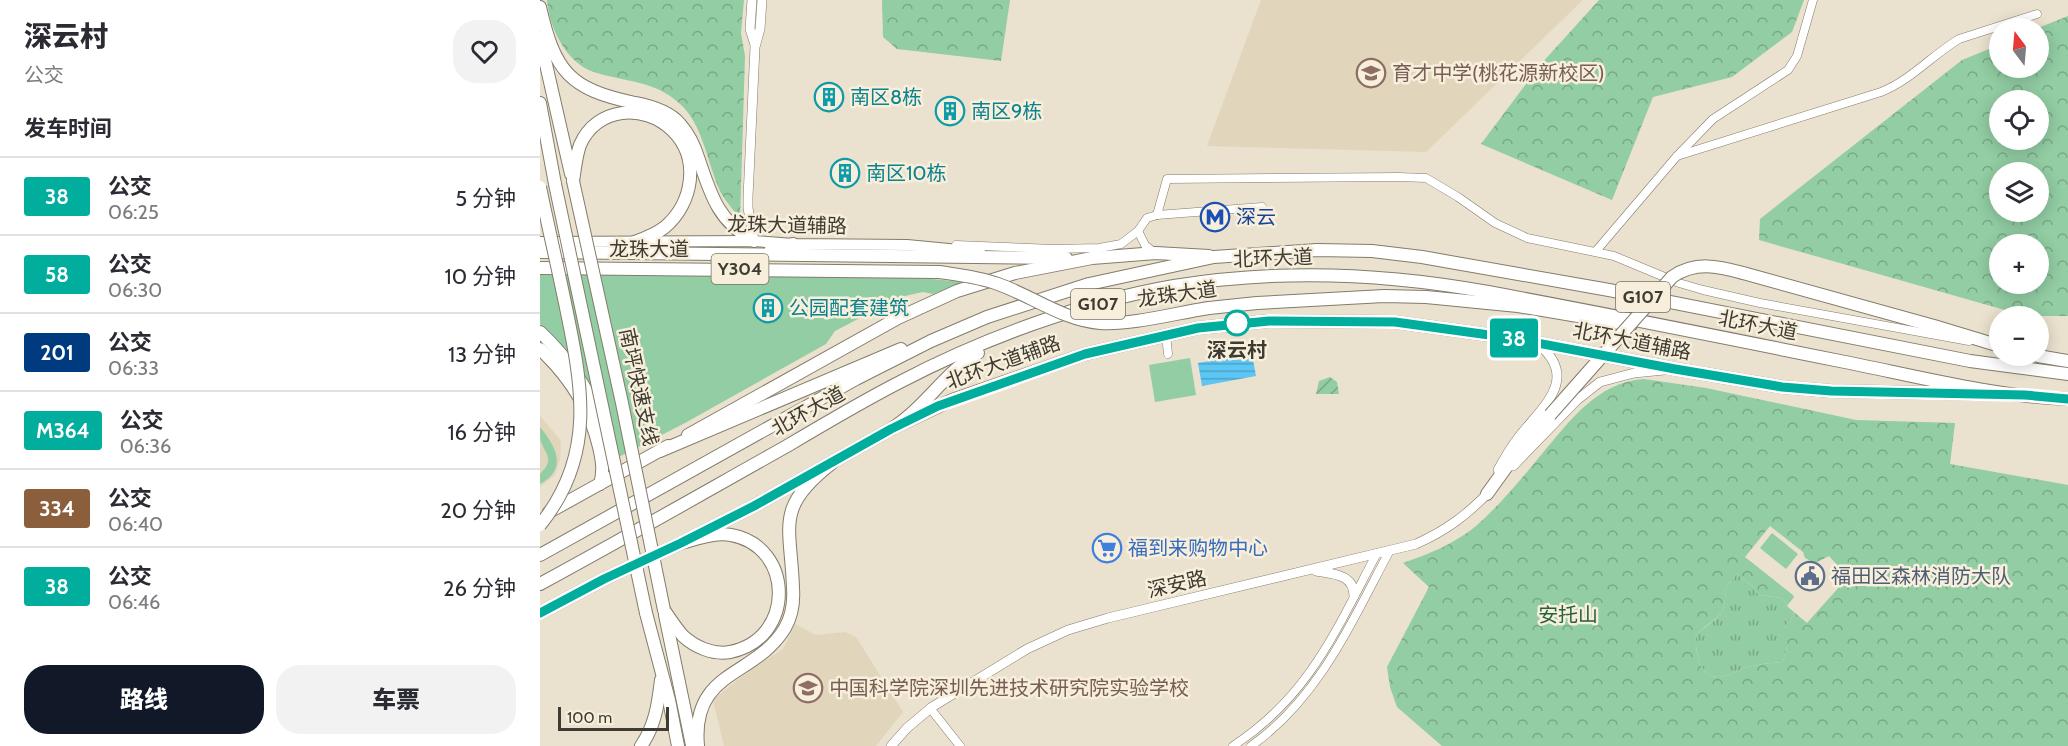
<!DOCTYPE html>
<html lang="zh">
<head>
<meta charset="utf-8">
<style>
	:root { --surface:#fff; --page:#f2f2f3; --text:#2b2b33; --muted:#7c7c81; --line:#e1e1e2; --accent:#111827 }
	body { margin:0; font-family:Cabin,"Noto Sans SC",sans-serif; background:var(--page); color:var(--text); height:100vh; display:flex; flex-direction:column; font-size:22px; white-space:nowrap }
	* { box-sizing:border-box; margin:0 }
	p { font-size:20px; color:var(--muted) }
	.icon { flex:none; width:33px; height:33px; fill:none; stroke:currentColor; stroke-width:2; stroke-linecap:round; stroke-linejoin:round }
	.map { position:relative; flex:1; overflow:hidden }
	.details { display:flex; flex-direction:column; background:var(--surface); width:540px }
	.details>* { flex:none }
	.badge { padding:0 12px; border-radius:4px; font-size:21px; line-height:39px }
	.needle { width:39px; rotate:344deg }
	.buttons { position:absolute; left:1449px; top:18px; display:grid; gap:12px }
	.buttons a { display:grid; place-items:center; width:60px; height:60px; border-radius:50%; background:var(--surface); box-shadow:0 3px 15px #0003; font-size:30px }
	.scale { position:absolute; left:18px; bottom:15px; width:111px; box-sizing:border-box; padding-left:6px; border:3px solid #3e3b33; border-top:0; font-size:16px; line-height:21px; white-space:nowrap; color:#3e3b33; -webkit-text-stroke:4px #f7efdb; paint-order:stroke }
	.map>.badge { position:absolute; translate:-50% -50%; box-shadow:0 0 0 3px #fff }
	h2 { padding:0 24px; font-size:22px; line-height:54px }
	.round { display:grid; place-items:center; flex:none; width:63px; height:63px; border-radius:24px; background:var(--page) }
	.summary { display:flex; align-items:center; justify-content:space-between; height:102px; padding:0 24px }
	h1 { font-size:28px; font-weight:800; line-height:45px }
	.action { display:flex; gap:12px; margin-top:auto; padding:12px 24px }
	.action a { flex:1; height:69px; border-radius:24px; background:var(--accent); color:#fff; font-size:24px; font-weight:800; line-height:69px; text-align:center }
	.action a+a { background:var(--page); color:var(--text) }
	ul { padding:0; list-style:none }
	li { display:flex; align-items:center; gap:18px; height:78px; padding:0 24px; border-top:2px solid var(--line) }
	li div { flex:1 }
	li b { display:block; font-size:22px }
	li em { font-style:normal }
	li .badge { min-width:66px; font-weight:700; text-align:center }
	main { display:flex; flex:1; min-height:0 }
	.map>svg:first-child { display:block }
	.built { fill:#e1d6bc }
	.grass { fill:url(#grass-tufts) }
	.forest { fill:url(#forest-crowns); fill-rule:evenodd }
	.park { fill:#92cda3 }
	.garden { fill:url(#garden-furrows) }
	.water { fill:url(#water-rules) }
	.lines { fill:none; stroke-linecap:round; stroke-linejoin:round }
	.minor-casing { stroke:#837c6b; stroke-width:9 }
	.tertiary-casing { stroke:#837c6b; stroke-width:10 }
	.secondary-casing { stroke:#837c6b; stroke-width:12 }
	.primary-casing { stroke:#837c6b; stroke-width:14 }
	.trunk-casing { stroke:#837c6b; stroke-width:14 }
	.minor { stroke:#fff; stroke-width:8 }
	.tertiary { stroke:#fff; stroke-width:9 }
	.secondary { stroke:#fff; stroke-width:10 }
	.primary { stroke:#fff; stroke-width:12 }
	.trunk { stroke:#fff; stroke-width:12 }
	.primary-bridge-casing { stroke:#837c6b; stroke-width:14; stroke-linecap:butt }
	.trunk-bridge-casing { stroke:#837c6b; stroke-width:14; stroke-linecap:butt }
	.primary-bridge { stroke:#fff; stroke-width:12 }
	.trunk-bridge { stroke:#fff; stroke-width:12 }
	.line-casing { stroke:#fff; stroke-width:14 }
	.line { stroke:#01ad9c; stroke-width:9 }
	.stop-dot { fill:#fff; stroke:#01ad9c; stroke-width:3 }
	.labels { text-anchor:middle; dominant-baseline:central; stroke-width:5; stroke-linejoin:round; paint-order:stroke }
	.shield { fill:#f7efdb; stroke:#767165; stroke-width:1.5 }
	.shield-label { font-size:18px; font-weight:bold; fill:#3e3b33 }
	.education-label { font-size:20px; fill:#785e54; stroke:#f7efdb; text-anchor:start }
	.culture-label { font-size:20px; fill:#0d838f; stroke:#f7efdb; text-anchor:start }
	.transit-label { font-size:20px; fill:#164399; stroke:#f7efdb; text-anchor:start }
	.street-label { font-size:20px; fill:#3e3b33; stroke:#f7efdb }
	.stop-label { font-size:20px; font-weight:bold; fill:#3e3b33; stroke:#f7efdb }
	.shop-label { font-size:20px; fill:#366cbe; stroke:#f7efdb; text-anchor:start }
	.service-label { font-size:20px; fill:#4e5e75; stroke:#f7efdb; text-anchor:start }
	.park-label { font-size:20px; fill:#25623c; stroke:#f7efdb }
</style>
</head>
<body>
<main>
<section class="details">
<div class="summary"><div><h1>深云村</h1><p>公交</p></div><a class="round"><svg class="icon" aria-label="heart" viewBox="0 0 24 24"><path d="M12 20l-8-8c-3-5 5-10 8-4 3-6 11-1 8 4z"/></svg></a></div>
<h2>发车时间</h2>
<ul>
<li><span class="badge" style="background:#01ad9c;color:#fff">38</span><div><b>公交</b><p>06:25</p></div><em>5 分钟</em></li>
<li><span class="badge" style="background:#01ad9c;color:#fff">58</span><div><b>公交</b><p>06:30</p></div><em>10 分钟</em></li>
<li><span class="badge" style="background:#003b80;color:#fff">201</span><div><b>公交</b><p>06:33</p></div><em>13 分钟</em></li>
<li><span class="badge" style="background:#01ad9c;color:#fff">M364</span><div><b>公交</b><p>06:36</p></div><em>16 分钟</em></li>
<li><span class="badge" style="background:#8b5e3c;color:#fff">334</span><div><b>公交</b><p>06:40</p></div><em>20 分钟</em></li>
<li><span class="badge" style="background:#01ad9c;color:#fff">38</span><div><b>公交</b><p>06:46</p></div><em>26 分钟</em></li>
</ul>
<div class="action"><a>路线</a><a>车票</a></div>
</section>
<div class="map">
<svg width="1528" height="746" viewBox="0 0 1528 746">
	<defs>
		<pattern id="grass-tufts" width="24" height="20" patternUnits="userSpaceOnUse" patternTransform="scale(1.5)"><rect width="24" height="20" fill="#92cda3"/><path d="M3 7l-1-3M5 7V3M7 7l1-3M15 17l-1-3M17 17v-4M19 17l1-3" fill="none" stroke="#79a885"/></pattern>
		<pattern id="forest-crowns" width="20" height="18" patternUnits="userSpaceOnUse" patternTransform="scale(1.5)"><rect width="20" height="18" fill="#92cda3"/><path d="M2 6a3 3 0 1 1 6 0M12 15a3 3 0 1 1 6 0" fill="none" stroke="#79a885"/></pattern>
		<pattern id="garden-furrows" width="10" height="10" patternUnits="userSpaceOnUse" patternTransform="scale(1.5)"><rect width="10" height="10" fill="#92cda3"/><path d="M-1 1l2-2M0 10L10 0M9 11l2-2" fill="none" stroke="#79a885"/></pattern>
		<pattern id="water-rules" width="6" height="5" patternUnits="userSpaceOnUse" patternTransform="scale(1.5)"><rect width="6" height="5" fill="#5cc6f4"/><path d="M0 2.5h6" fill="none" stroke="#4da2c6"/></pattern>
	</defs>
	<rect width="100%" height="100%" fill="#eae1ce"/>
	<g class="built">
		<path d="M721,0H1043L886,152L667,146Z"/>
		<path d="M0,416L21,441L20,460L15,475L0,487Z"/>
		<path d="M255,624L276,635L305,632L316,637L363,712L336,746H184L173,700L202,676L243,649Z"/>
	</g>
	<path class="grass" d="M1197,574L1212,586L1219,595L1243,598L1247,606L1255,613L1243,629L1247,647L1243,662C1230,663 1218,664 1205,668C1197,671 1186,677 1178,677C1158,677 1155,648 1156,635C1176,616 1187,619 1185,588Z"/>
	<g class="forest">
		<path d="M7,0H204L201,33L205,56L200,219C194,210 186,202 181,193C167,164 164,125 139,103C114,80 84,82 54,72C26,63 9,27 7,0Z"/>
		<path d="M342,0H470L461,61L357,49L343,37Z"/>
		<path d="M1059,0H1264L1252,32L1192,77L1113,97L1072,200L941,144L1001,64Z"/>
		<path d="M1528,16V316H1486L1219,240L1220,219L1422,60L1459,45L1460,68H1498V28ZM1498,100V140H1460V100ZM1460,172H1498V212H1460ZM1498,244V284H1460V244Z"/>
		<path d="M1104,379L1166,388L1316,420L1415,423L1410,464L1528,485V746H902L857,707L850,687L847,667L889,587L863,563C889,554 914,544 936,526C960,505 981,479 1001,455C1029,422 1057,382 1104,379ZM1230,526L1263,552L1265,558L1275,563L1289,556L1308,577L1267,623L1255,613L1243,629L1241,638L1247,647L1243,662C1230,663 1218,664 1205,668C1197,671 1186,677 1178,677C1158,677 1155,648 1156,635C1176,615 1187,620 1185,588L1197,574L1212,586L1219,595L1243,598L1247,606L1254,597L1253,595L1205,557Z"/>
	</g>
	<g class="park">
		<path d="M0,271L349,275L423,282L393,294L383,292L360,297L295,331L286,344L145,423L67,463L20,363L1,343L10,333L0,324Z"/>
		<path d="M650,358L656,395L615,402L609,365Z"/>
		<path d="M0,427C15,445 29,469 0,484V474C14,460 7,456 1,442C0,438 0,431 0,427Z"/>
		<path d="M1232,533L1258,554L1246,569L1220,548Z"/>
	</g>
	<path class="garden" d="M790,377L797,382L799,394H776L779,381Z"/>
	<path class="water" d="M712,354L716,376L662,386L658,363Z"/>
	<g class="lines">
		<g class="minor-casing">
			<g id="minor">
				<path d="M1137,156L1341,92C1371,80 1391,56 1419,39L1497,14"/>
				<path d="M617,215L627,179L859,177L886,178L918,197L955,223L987,238L1074,256L1139,283L1163,290L1220,303L1429,341"/>
				<path d="M598,231L605,245L615,253"/>
				<path d="M416,245L514,249L559,248L581,244L598,231L607,218L617,215L722,207"/>
				<path d="M1056,251L1137,156L1173,119L1248,70L1257,56L1273,0"/>
				<path d="M626,334L628,354"/>
				<path d="M390,708L420,746"/>
				<path d="M693,746C769,696 795,632 836,555"/>
				<path d="M711,746C779,698 811,623 849,552"/>
			</g>
		</g>
		<g class="tertiary-casing">
			<g id="tertiary">
				<path d="M212,0L210,29L215,45"/>
				<path d="M214,241L208,208V197L215,47L220,29L222,0"/>
				<path d="M973,466L1037,400L1060,382L1094,373L1124,370"/>
				<path d="M958,470C964,459 970,448 978,438C1001,408 1041,379 998,344"/>
				<path d="M776,571C793,574 814,574 814,596"/>
				<path d="M351,746L367,728L392,707L487,649L528,630L568,618L876,544C907,530 927,515 951,490"/>
			</g>
		</g>
		<g class="secondary-casing">
			<path id="secondary" d="M0,242L214,241L253,244L367,245L440,252"/>
		</g>
		<g class="primary-casing">
			<g id="primary">
				<path d="M231,249L253,244"/>
				<path d="M0,252L526,258"/>
				<path d="M0,268L399,272"/>
				<path d="M669,308L717,303L844,296L886,297L978,306L1091,325"/>
				<path d="M0,349C30,377 50,408 59,447C62,460 64,471 60,484"/>
				<path d="M148,435L358,318L417,291L475,273L552,258L616,253L669,256"/>
				<path d="M9,512L128,446"/>
				<path d="M0,613L64,579L141,543L214,506L351,429L412,400L545,354L658,328L729,321L855,322L971,338L1135,369L1242,387L1291,391L1448,394"/>
			</g>
		</g>
		<g class="trunk-casing">
			<g id="trunk">
				<path d="M0,7C15,72 29,89 95,103C111,106 129,111 140,124C149,134 155,147 159,160C171,196 179,222 214,241"/>
				<path d="M0,38L31,174"/>
				<path d="M0,103L15,184"/>
				<path d="M33,181C35,169 36,156 40,145C56,107 104,103 132,130C161,158 153,203 125,227C115,235 103,239 92,243"/>
				<path d="M1203,273L1394,326L1460,346"/>
				<path d="M0,332C29,359 50,391 63,428"/>
				<path d="M1498,356L1528,361"/>
				<path d="M351,429C385,408 404,373 438,353"/>
				<path d="M120,451L361,349"/>
				<path d="M947,494L978,451L1010,415"/>
				<path d="M0,555L316,379L391,341L447,317L549,284L674,257L777,250L832,251L882,257L1069,290L1430,361L1528,374"/>
				<path d="M0,584C83,539 165,492 247,446C284,424 321,402 360,382C442,339 542,302 634,286C738,269 844,273 948,292C1067,314 1186,338 1305,362C1375,376 1456,397 1528,399"/>
				<path d="M124,610C130,619 136,628 143,636C155,647 173,655 190,652C256,639 254,546 191,535C175,532 157,539 141,543"/>
				<path d="M106,613L129,700L138,746"/>
				<path d="M125,615L152,745"/>
				<path d="M101,746C115,726 118,705 121,680"/>
				<path d="M158,746C151,669 215,678 245,628C252,616 254,602 253,588C251,525 234,508 292,463"/>
			</g>
		</g>
		<use href="#minor" class="minor"/>
		<use href="#tertiary" class="tertiary"/>
		<use href="#secondary" class="secondary"/>
		<use href="#primary" class="primary"/>
		<use href="#trunk" class="trunk"/>
		<g class="primary-bridge-casing">
			<path id="primary-bridge" d="M399,272C419,275 439,277 458,284C492,296 523,320 560,323C594,325 635,313 669,308"/>
		</g>
		<g class="trunk-bridge-casing">
			<g id="trunk-bridge">
				<path d="M33,181L82,403L124,610"/>
				<path d="M15,184L106,613"/>
				<path d="M0,187C8,226 17,264 25,303C42,385 57,455 0,525"/>
				<path d="M1010,415L1132,277C1155,261 1178,266 1203,273"/>
			</g>
		</g>
		<use href="#primary-bridge" class="primary-bridge"/>
		<use href="#trunk-bridge" class="trunk-bridge"/>
	</g>
	<g class="lines">
		<g class="line-casing">
			<path id="line" d="M0,613L64,579L141,543L214,506L351,429L398,406L545,354L658,328L729,321L855,322L971,338L1135,369L1242,387L1291,391L1485,395L1528,399"/>
		</g>
		<use href="#line" class="line"/>
	</g>
	<defs>
		<g id="school-ring" transform="scale(1.5)"><circle r="9.5" fill="#f7efdb" stroke="#8d6e63" stroke-width="1.5"/><path d="M0-5L7-2L0 1L-7-2ZM-4 1L0 2.5L4 1V4Q0 6-4 4Z" fill="#8d6e63"/></g>
		<g id="building-ring" transform="scale(1.5)"><circle r="9.5" fill="#f7efdb" stroke="#0f9aa8" stroke-width="1.5"/><path d="M-4-6H4V6H1V3H-1V6H-4ZM-2.5-4.3h1.7v1.8h-1.7ZM.8-4.3h1.7v1.8H.8ZM-2.5-1h1.7V.8h-1.7ZM.8-1h1.7V.8H.8Z" fill="#0f9aa8"/></g>
		<g id="metro-ring" transform="scale(1.5)"><circle r="9.5" fill="#f7efdb" stroke="#1a4fb4" stroke-width="1.5"/><path d="M-5.5 5V-5H-3L0 0L3-5H5.5V5H3V-.5L0 4L-3-.5V5Z" fill="#1a4fb4"/></g>
		<g id="supermarket-ring" transform="scale(1.5)"><circle r="9.5" fill="#f7efdb" stroke="#3f7fe0" stroke-width="1.5"/><path d="M-6-5.5h2.5l.6 2H6L4.5 2H-2.5L-4.4-4H-6ZM-1.5 3.2a1.3 1.3 0 1 0 .1 0ZM3 3.2a1.3 1.3 0 1 0 .1 0Z" fill="#3f7fe0"/></g>
		<g id="civic-ring" transform="scale(1.5)"><circle r="9.5" fill="#f7efdb" stroke="#5c6f8a" stroke-width="1.5"/><path d="M-.6-6.5H3V-4.5H.6V-3L4-1V1h2V6H-6V1h2V-1L-.6-3ZM-1.2 2.5V6h2.4V2.5Z" fill="#5c6f8a"/></g>
	</defs>
	<g fill-rule="evenodd">
		<use href="#school-ring" x="831" y="73"/>
		<use href="#building-ring" x="289" y="97"/>
		<use href="#building-ring" x="410" y="111"/>
		<use href="#building-ring" x="305" y="173"/>
		<use href="#metro-ring" x="675" y="217"/>
		<use href="#building-ring" x="228" y="308"/>
		<use href="#supermarket-ring" x="567" y="548"/>
		<use href="#civic-ring" x="1270" y="576"/>
		<use href="#school-ring" x="268" y="688"/>
	</g>
	<circle class="stop-dot" cx="697" cy="323" r="12"/>
	<g class="labels">
		<g class="shield">
			<rect x="171.5" y="254" width="57" height="30" rx="4.5"/>
			<rect x="1076" y="282" width="54" height="30" rx="4.5"/>
			<rect x="531" y="289" width="54" height="30" rx="4.5"/>
		</g>
		<g class="shield-label">
			<text x="200" y="269">Y304</text>
			<text x="1103" y="297">G107</text>
			<text x="558" y="304">G107</text>
		</g>
		<g class="education-label">
			<text x="852" y="73">育才中学(桃花源新校区)</text>
			<text x="289" y="688">中国科学院深圳先进技术研究院实验学校</text>
		</g>
		<g class="culture-label">
			<text x="310" y="97">南区8栋</text>
			<text x="431" y="111">南区9栋</text>
			<text x="326" y="173">南区10栋</text>
			<text x="249" y="308">公园配套建筑</text>
		</g>
		<g class="transit-label">
			<text x="696" y="217">深云</text>
		</g>
		<g class="street-label">
			<text transform="translate(247 225) rotate(1)">龙珠大道辅路</text>
			<text x="109" y="249">龙珠大道</text>
			<text transform="translate(733 258) rotate(-2)">北环大道</text>
			<text transform="translate(637 294) rotate(-8)">龙珠大道</text>
			<text transform="translate(1218 325) rotate(11)">北环大道</text>
			<text transform="translate(1092 341) rotate(11)">北环大道辅路</text>
			<text transform="translate(463 362) rotate(-20)">北环大道辅路</text>
			<text transform="translate(99 387) rotate(78)">南坪快速支线</text>
			<text transform="translate(268 411) rotate(-29)">北环大道</text>
			<text transform="translate(637 584) rotate(-13)">深安路</text>
		</g>
		<g class="stop-label">
			<text x="697" y="350">深云村</text>
		</g>
		<g class="shop-label">
			<text x="588" y="548">福到来购物中心</text>
		</g>
		<g class="service-label">
			<text x="1291" y="576">福田区森林消防大队</text>
		</g>
		<g class="park-label">
			<text x="1028" y="615">安托山</text>
		</g>
	</g>
</svg>
<div class="buttons">
<a><svg class="needle" viewBox="-14 -14 28 28"><path d="M0-13l5 13h-10z" fill="#e53935"/><path d="M0 13l5-13h-10z" fill="#7c7c81"/></svg></a>
<a><svg class="icon" aria-label="locate" viewBox="0 0 24 24"><circle cx="12" cy="12" r="6"/><path d="M12 2v4M12 18v4M2 12h4M18 12h4"/></svg></a>
<a><svg class="icon" aria-label="layers" viewBox="0 0 24 24"><path d="M12 4l9 5-9 5-9-5zM3 14l9 5 9-5"/></svg></a>
<a>+</a>
<a>−</a>
</div>
<div class="scale">100 m</div>
<b class="badge" style="left:974px;top:338px;background:#01ad9c;color:#fff">38</b>
</div>
</main>
</body>
</html>
